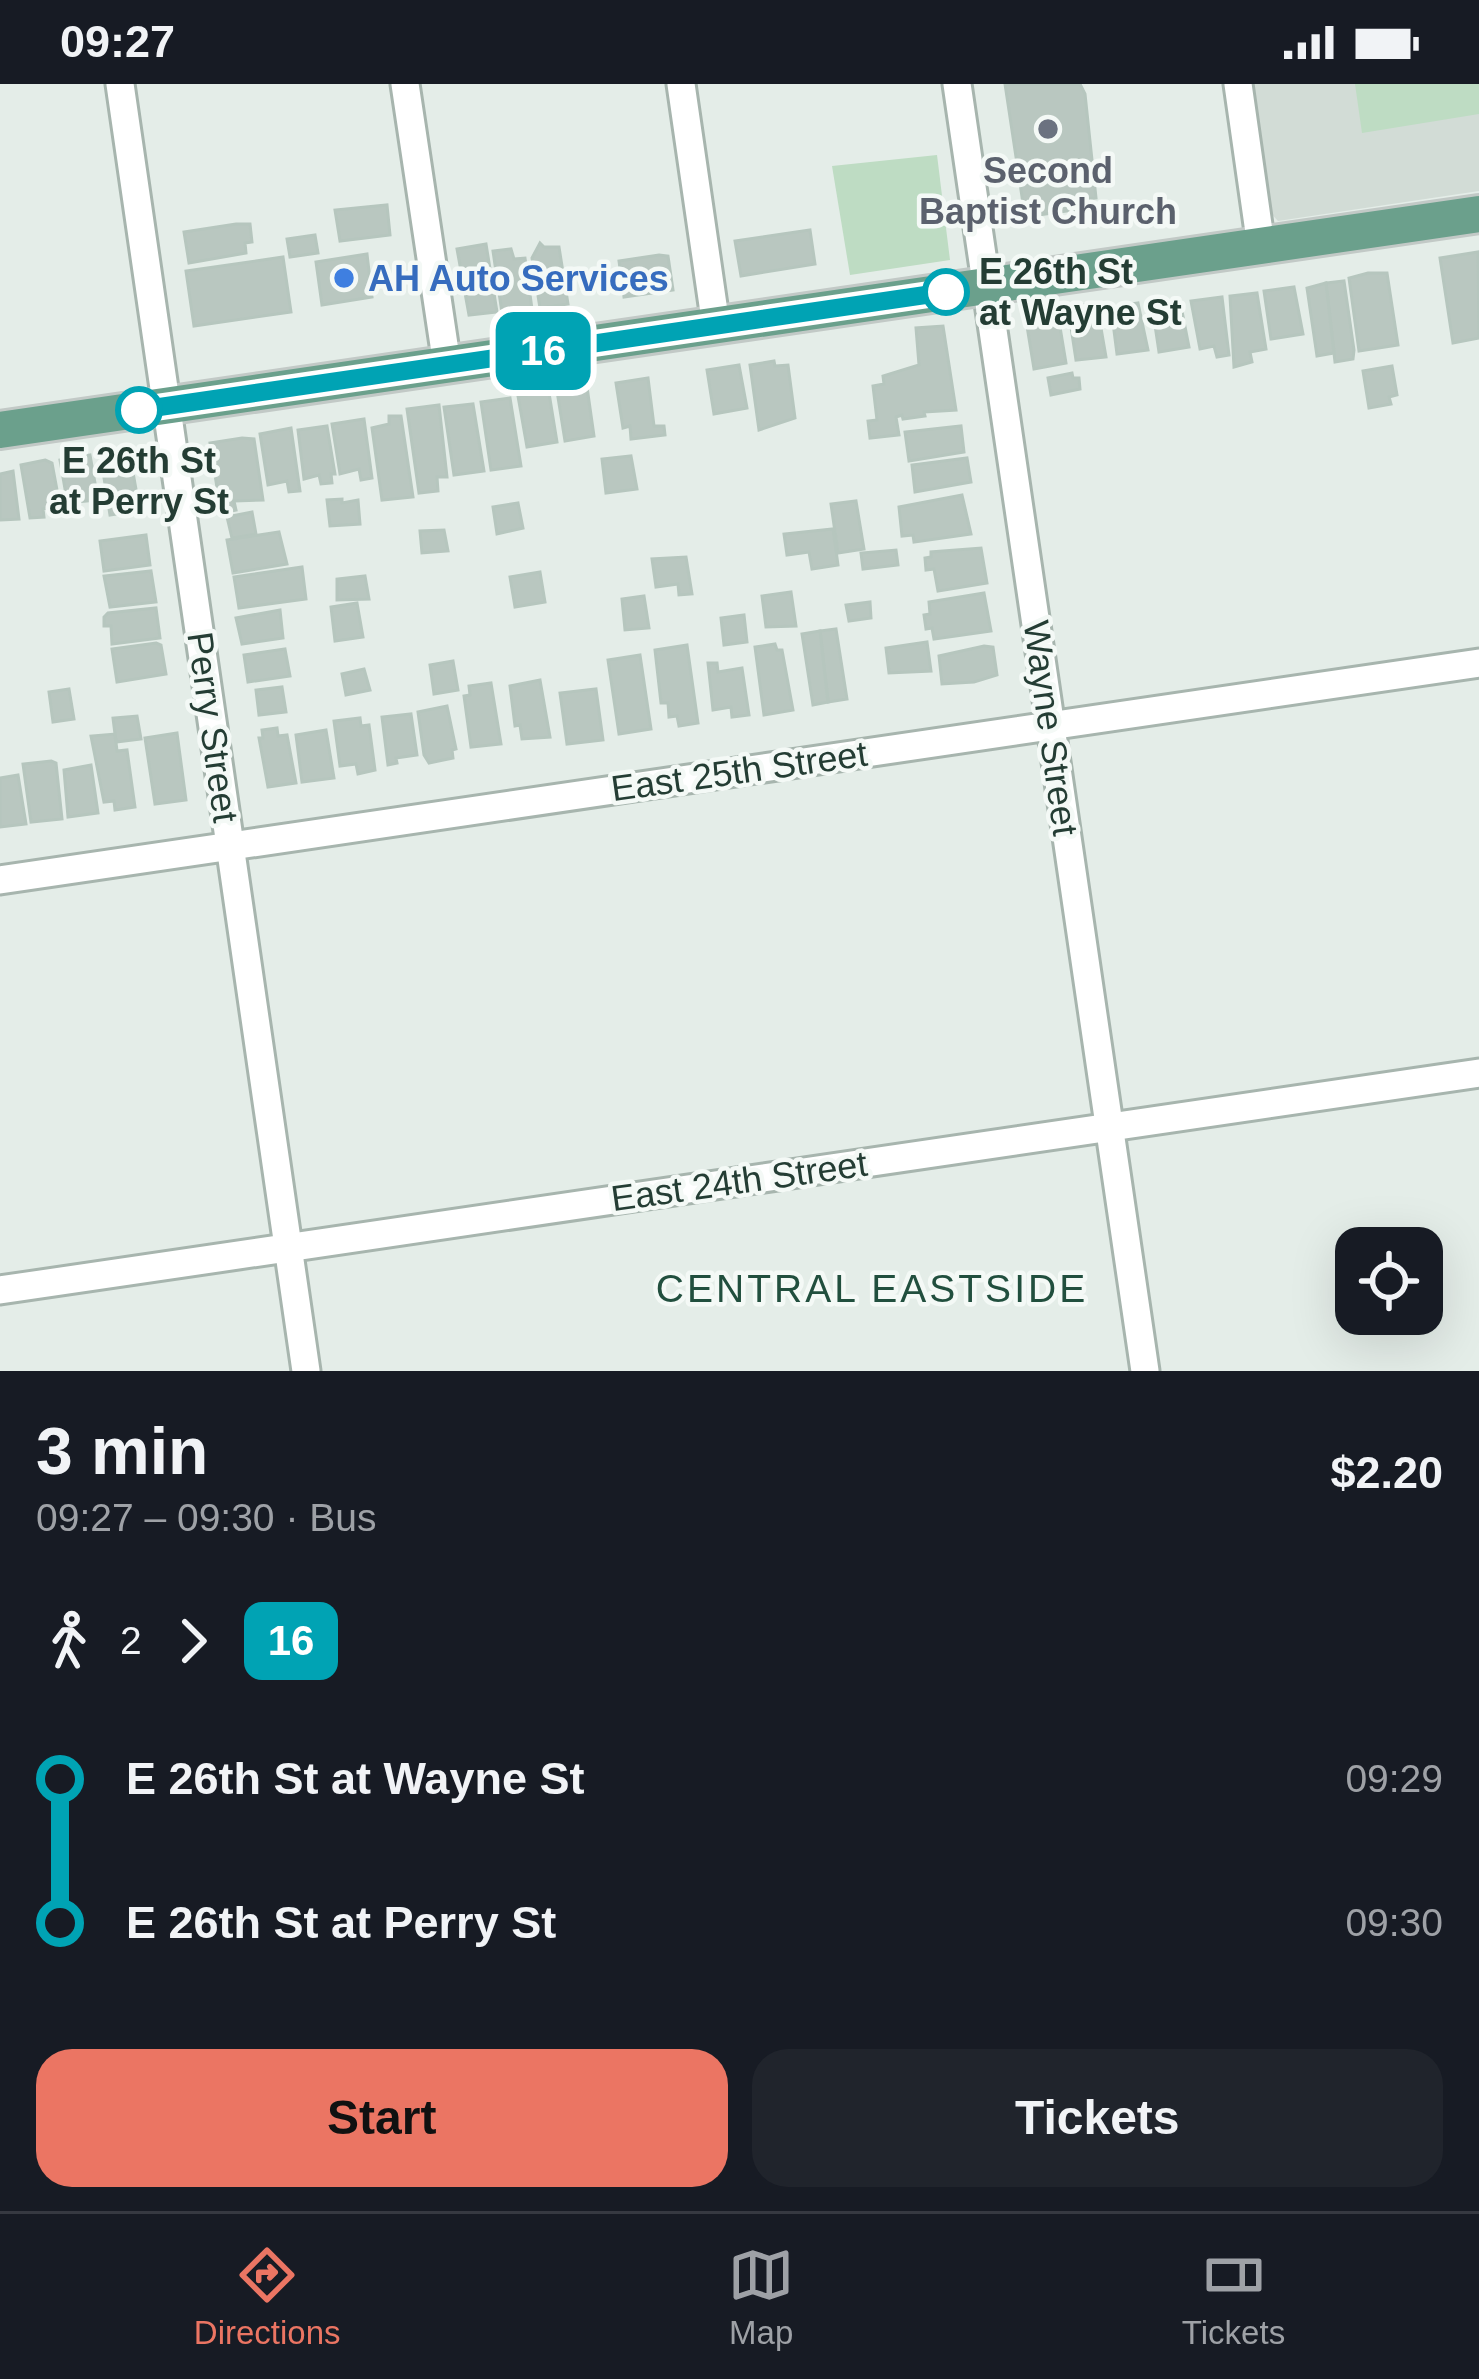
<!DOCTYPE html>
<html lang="en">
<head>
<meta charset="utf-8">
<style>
	:root { --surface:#171b24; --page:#20242c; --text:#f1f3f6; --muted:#9ea1a6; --line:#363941; --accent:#eb7563 }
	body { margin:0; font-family:Arial,sans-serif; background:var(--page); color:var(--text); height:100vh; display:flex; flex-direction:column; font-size:45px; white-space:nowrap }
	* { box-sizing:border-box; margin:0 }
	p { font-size:39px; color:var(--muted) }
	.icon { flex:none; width:66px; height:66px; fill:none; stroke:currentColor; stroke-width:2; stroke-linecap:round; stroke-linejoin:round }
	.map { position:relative; height:1287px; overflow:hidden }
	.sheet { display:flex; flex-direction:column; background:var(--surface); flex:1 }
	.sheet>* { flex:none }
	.badge { padding:0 24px; border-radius:18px; font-size:42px; line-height:78px }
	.buttons { position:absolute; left:1335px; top:1143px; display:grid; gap:24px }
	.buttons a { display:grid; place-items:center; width:108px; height:108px; border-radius:24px; background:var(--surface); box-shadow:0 12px 48px #0002; font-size:60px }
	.map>.badge { position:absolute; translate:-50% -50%; box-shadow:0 0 0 6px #fff }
	.legs { display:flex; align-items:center; gap:18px; height:132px; padding:0 36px; font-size:39px }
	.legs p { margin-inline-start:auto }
	.overview { display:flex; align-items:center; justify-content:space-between; height:204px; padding:0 36px }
	h1 { font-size:66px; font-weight:800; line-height:90px }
	.action { display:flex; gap:24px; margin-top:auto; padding:24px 36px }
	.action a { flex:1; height:138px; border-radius:36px; background:var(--accent); color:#111; font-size:48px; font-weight:800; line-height:138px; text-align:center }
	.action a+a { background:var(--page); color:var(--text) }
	ul { padding:0 36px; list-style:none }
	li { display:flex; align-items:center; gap:42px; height:144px; font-size:45px }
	li i { display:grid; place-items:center; width:18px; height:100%; margin:0 15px; background:currentColor }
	li i::after { content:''; width:30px; height:30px; margin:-15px; border:9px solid; border-radius:50%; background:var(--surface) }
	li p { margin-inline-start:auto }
	li:first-child i { background:linear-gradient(#0000 50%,currentColor 0) }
	li:last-child i { background:linear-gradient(currentColor 50%,#0000 0) }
	.status { display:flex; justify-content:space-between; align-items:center; height:84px; padding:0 60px; background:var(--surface); direction:ltr }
	.status svg { height:33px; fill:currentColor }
	.tab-bar { display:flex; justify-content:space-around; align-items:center; height:168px; border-top:3px solid var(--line); background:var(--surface); font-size:33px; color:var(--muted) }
	.tab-bar a { display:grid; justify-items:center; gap:6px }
	.tab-bar .on { color:var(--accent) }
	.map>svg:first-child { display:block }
	.built { fill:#d2dcd6 }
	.green { fill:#bedcc3 }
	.building { fill:#b9c7c0; stroke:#b6c6be; stroke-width:3 }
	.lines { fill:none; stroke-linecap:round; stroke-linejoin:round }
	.minor-casing { stroke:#a7b5ae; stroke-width:33 }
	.primary-casing { stroke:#c2c9c6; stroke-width:42 }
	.minor { stroke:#fff; stroke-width:27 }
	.primary { stroke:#6ba08c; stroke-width:36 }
	.line-1-casing { stroke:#fff; stroke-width:27 }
	.line-1 { stroke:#00a3b4; stroke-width:18 }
	.worship-dot { fill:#6b7280; stroke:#f4f9f6; stroke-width:4.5 }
	.shop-dot { fill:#3f7fe0; stroke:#f4f9f6; stroke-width:4.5 }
	.stop-1-dot { fill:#fff; stroke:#00a3b4; stroke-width:6 }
	.labels { text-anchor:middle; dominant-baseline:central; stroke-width:9; stroke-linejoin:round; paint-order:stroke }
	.worship-label { font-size:36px; font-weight:bold; fill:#5b616d; stroke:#f4f9f6 }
	.stop-label { font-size:36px; font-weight:bold; fill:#243d34; stroke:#f4f9f6; text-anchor:start }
	.shop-label { font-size:36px; font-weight:bold; fill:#366cbe; stroke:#f4f9f6; text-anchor:start }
	.street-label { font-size:36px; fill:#243d34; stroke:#f4f9f6 }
	.neighbourhood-label { font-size:39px; letter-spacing:3px; fill:#214f3e; stroke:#f4f9f6 }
</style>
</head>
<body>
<div class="status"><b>09:27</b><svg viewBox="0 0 49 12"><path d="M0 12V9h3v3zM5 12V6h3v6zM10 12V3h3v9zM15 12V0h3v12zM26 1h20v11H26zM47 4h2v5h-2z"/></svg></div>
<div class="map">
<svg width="1479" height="1287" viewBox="0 0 1479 1287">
	<rect width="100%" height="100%" fill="#e4ede8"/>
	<path class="built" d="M1251,0H1479V107L1278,137L1268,126Z"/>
	<g class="green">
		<path d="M1355,0H1479V30L1362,49Z"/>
		<path d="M937,71L950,176L850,191L832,82Z"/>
	</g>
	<g class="building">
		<path d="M1005,0H1080L1085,10L1096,114L1087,115L1088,124L1038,131L1036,123L1024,126Z"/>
		<path d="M387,121L390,151L340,157L335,126Z"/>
		<path d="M236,140H250L252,158L245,159L246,169L189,179L184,148Z"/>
		<path d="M810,146L815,180L741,192L735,157Z"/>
		<path d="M315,151L318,169L290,173L287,155Z"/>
		<path d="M540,159L544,163H559L568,220L540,224L532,174Z"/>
		<path d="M486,160L497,228L469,231L457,165Z"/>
		<path d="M511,165L514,175L525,174L532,225L502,229L493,167Z"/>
		<path d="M1478,168L1479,254L1453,259L1440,174Z"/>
		<path d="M367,170L372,213L322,221L316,178Z"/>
		<path d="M659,171L668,172L673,206L624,213L619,177Z"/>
		<path d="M283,173L291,228L194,242L186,187Z"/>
		<path d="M1368,189H1387L1398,261L1359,267L1349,194Z"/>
		<path d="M1344,197L1354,266L1353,275L1335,278L1326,199Z"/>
		<path d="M1326,199L1334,269L1317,272L1307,204Z"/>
		<path d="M1294,203L1303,250L1271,255L1264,207Z"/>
		<path d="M1257,209L1266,265L1250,268L1252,278L1234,283L1230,212Z"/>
		<path d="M1222,213L1229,271L1217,273L1214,262L1200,265L1191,217Z"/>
		<path d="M1180,217L1189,263L1159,268L1152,221Z"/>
		<path d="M1138,219L1148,266L1117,270L1111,223Z"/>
		<path d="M1088,220L1089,228L1098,227L1106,273L1076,276L1069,230L1074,229L1073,223Z"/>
		<path d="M1058,231L1066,279L1034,285L1026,236Z"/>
		<path d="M943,242L956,326L924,328L925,332L903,335L902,331L896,333L899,351L870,354L868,337L877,336L873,302L884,300L883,292L919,281L916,244Z"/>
		<path d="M774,277L775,282L788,281L795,334L759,346L750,281Z"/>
		<path d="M739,281L747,324L714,330L707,286Z"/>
		<path d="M1392,282L1397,311L1389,313L1391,320L1369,324L1363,287Z"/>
		<path d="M1072,289L1073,294H1079L1080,305L1051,311L1048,294Z"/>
		<path d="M648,294L654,342H664L665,351L631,355L630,342L623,344L616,299Z"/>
		<path d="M587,303L594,352L565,357L557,307Z"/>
		<path d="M549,309L557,358L527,363L518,312Z"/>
		<path d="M510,314L521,382L491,386L481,318Z"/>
		<path d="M473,320L484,387L454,391L444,323Z"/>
		<path d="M439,321L447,393H437L438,407L419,409L407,325Z"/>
		<path d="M389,332H401L413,413L382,416L372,344L389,340Z"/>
		<path d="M364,335L372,394L361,396L359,385L340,390L332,340Z"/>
		<path d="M327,342L335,390H331L332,399L321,400L319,391L304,395L298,346Z"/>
		<path d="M961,342L964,368L909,377L905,348Z"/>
		<path d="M291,344L300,407L289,408L287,397L268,401L260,350Z"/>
		<path d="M242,354L254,355L263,416L234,417L236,426L221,429L210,359Z"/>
		<path d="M129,366L137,411H133L136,427L110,431L100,369Z"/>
		<path d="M90,371L98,416L76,418L78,427L69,428L60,376Z"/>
		<path d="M631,372L637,405L606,409L602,375Z"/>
		<path d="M967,374L971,398L915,408L912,381Z"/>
		<path d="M45,376L52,379L60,422L43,425L44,433L30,434L21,381Z"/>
		<path d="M13,387L19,435L0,436V390Z"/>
		<path d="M962,411L971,450L914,458L913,451L902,452L899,423Z"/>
		<path d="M342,415V419L358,416L360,440L330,442L327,416Z"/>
		<path d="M856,417L864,465L838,469L831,420Z"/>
		<path d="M518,419L523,444L497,450L493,423Z"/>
		<path d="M252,428L256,450L232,454L227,433Z"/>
		<path d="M833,445L838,481L812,485L809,468L787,471L784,450Z"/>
		<path d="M444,446L448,467L422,469L420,447Z"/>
		<path d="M279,448L287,480L233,489L227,456Z"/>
		<path d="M146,451L150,481L104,487L100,457Z"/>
		<path d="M981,464L987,499L938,507L934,485L926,486L925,474L931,473V468Z"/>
		<path d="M896,466L898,481L863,485L861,469Z"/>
		<path d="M686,473L692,510L679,511L678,500L656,503L652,475Z"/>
		<path d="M302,483L306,515L239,524L234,493Z"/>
		<path d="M151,487L156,518L110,523L104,492Z"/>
		<path d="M540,488L545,518L515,523L510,493Z"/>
		<path d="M365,492L369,515L337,516V495Z"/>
		<path d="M791,508L796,542L766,543L762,512Z"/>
		<path d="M984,509L991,547L934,555L932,544L926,545L924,531L930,530L929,518Z"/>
		<path d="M644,512L649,544L625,546L622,515Z"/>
		<path d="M870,518L871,534L849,537L846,521Z"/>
		<path d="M357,519L363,553L335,557L331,523Z"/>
		<path d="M156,524L160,554L112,560L111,542H104V533L108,529Z"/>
		<path d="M280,526L283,554L242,560L236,534Z"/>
		<path d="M744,531L747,558L724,561L721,534Z"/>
		<path d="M836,545L847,615L828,618L820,547Z"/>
		<path d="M820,547L828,618L813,621L802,550Z"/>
		<path d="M927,558L931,587L889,589L886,564Z"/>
		<path d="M156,559L161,561L166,590L117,598L112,565Z"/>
		<path d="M775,560L777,566H782L793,626L764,631L755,563Z"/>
		<path d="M687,561L698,639L679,642L677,632L669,633L668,619H661L655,566Z"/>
		<path d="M984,562L993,563L997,591L974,598L942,600L939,572Z"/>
		<path d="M285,565L290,592L248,598L244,571Z"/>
		<path d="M640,571L651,645L619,650L608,576Z"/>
		<path d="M453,577L458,606L434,610L430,581Z"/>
		<path d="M708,579H717L718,588L742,584L749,631L732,633L731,623L713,626Z"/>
		<path d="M364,585L370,606L346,611L342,590Z"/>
		<path d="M540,596L550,653L522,655L520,641L515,642L510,602Z"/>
		<path d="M491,599L501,660L471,663L464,612L470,611L469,602Z"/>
		<path d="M282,603L286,628L259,631L256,606Z"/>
		<path d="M69,605L74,635L53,638L49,608Z"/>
		<path d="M596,605L603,656L567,660L560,609Z"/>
		<path d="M447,622L456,665L452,666L453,674L429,679L424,671L418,628Z"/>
		<path d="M411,630L417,671L396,674L397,679L388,681L382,633Z"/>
		<path d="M137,632L141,655L116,658L113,634Z"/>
		<path d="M360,634L361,642L369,641L375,686L358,690L356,680L340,682L334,637Z"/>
		<path d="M277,644L278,652L287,651L296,699L268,703L259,654H263L262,646Z"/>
		<path d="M326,646L334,694L302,698L296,651Z"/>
		<path d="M177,649L186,716L155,720L145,654Z"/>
		<path d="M115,650L117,667L127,666L135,723L115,726L114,717L104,718L91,652Z"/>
		<path d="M51,677L56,679L62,735L31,738L23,680Z"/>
		<path d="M91,681L98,729L68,733L64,686Z"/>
		<path d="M18,691L26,740L0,743V694Z"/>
	</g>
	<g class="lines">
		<g class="minor-casing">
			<g id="minor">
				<path d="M120,0L306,1287"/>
				<path d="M405,0L447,281"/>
				<path d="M681,0L716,242"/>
				<path d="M957,0L1145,1287"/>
				<path d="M1238,0L1261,162"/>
				<path d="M0,796L1479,579"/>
				<path d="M0,1206L1479,989"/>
			</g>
		</g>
		<g class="primary-casing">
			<path id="primary" d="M0,346L1479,130"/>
		</g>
		<use href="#minor" class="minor"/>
		<use href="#primary" class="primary"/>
	</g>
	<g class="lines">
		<g class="line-1-casing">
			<path id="line-1" d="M139,326L946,208"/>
		</g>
		<use href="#line-1" class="line-1"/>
	</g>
	<circle class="worship-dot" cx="1048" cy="45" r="12"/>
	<circle class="shop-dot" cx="344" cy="194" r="12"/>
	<g class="stop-1-dot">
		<circle cx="946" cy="208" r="21"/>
		<circle cx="139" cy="326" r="21"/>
	</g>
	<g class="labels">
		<g class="worship-label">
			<text x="1048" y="86">Second<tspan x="1048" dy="41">Baptist Church</tspan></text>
		</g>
		<g class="stop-label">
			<text x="979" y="187">E 26th St<tspan x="979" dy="41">at Wayne St</tspan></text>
			<text x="139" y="376" text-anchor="middle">E 26th St<tspan x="139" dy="41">at Perry St</tspan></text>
		</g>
		<g class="shop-label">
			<text x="368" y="194">AH Auto Services</text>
		</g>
		<g class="street-label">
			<text transform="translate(213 643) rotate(82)">Perry Street</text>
			<text transform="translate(1051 644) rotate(82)">Wayne Street</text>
			<text transform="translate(739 687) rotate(-8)">East 25th Street</text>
			<text transform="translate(739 1097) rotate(-8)">East 24th Street</text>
		</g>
		<g class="neighbourhood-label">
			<text x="872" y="1204">CENTRAL EASTSIDE</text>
		</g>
	</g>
</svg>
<div class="buttons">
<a><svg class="icon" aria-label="locate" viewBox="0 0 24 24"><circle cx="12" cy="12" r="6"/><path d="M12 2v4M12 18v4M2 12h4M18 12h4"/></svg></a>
</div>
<b class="badge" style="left:543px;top:267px;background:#00a3b4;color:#fff">16</b>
</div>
<section class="sheet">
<div class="overview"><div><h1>3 min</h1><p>09:27 – 09:30 · Bus</p></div><b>$2.20</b></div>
<div class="legs"><svg class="icon" aria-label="walk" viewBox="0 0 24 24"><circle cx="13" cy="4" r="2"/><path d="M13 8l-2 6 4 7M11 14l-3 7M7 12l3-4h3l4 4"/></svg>2<svg class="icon" aria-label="forward" viewBox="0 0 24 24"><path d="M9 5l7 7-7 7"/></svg><b class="badge" style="background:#00a3b4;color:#fff">16</b></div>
<ul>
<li><i style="color:#00a3b4"></i><b>E 26th St at Wayne St</b><p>09:29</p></li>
<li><i style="color:#00a3b4"></i><b>E 26th St at Perry St</b><p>09:30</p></li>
</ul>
<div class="action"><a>Start</a><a>Tickets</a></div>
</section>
<nav class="tab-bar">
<a class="on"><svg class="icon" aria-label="directions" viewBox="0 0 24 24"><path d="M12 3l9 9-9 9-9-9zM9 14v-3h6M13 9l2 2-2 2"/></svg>Directions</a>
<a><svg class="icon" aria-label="map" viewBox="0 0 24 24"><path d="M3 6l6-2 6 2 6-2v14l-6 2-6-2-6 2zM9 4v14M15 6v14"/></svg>Map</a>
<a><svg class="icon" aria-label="tickets" viewBox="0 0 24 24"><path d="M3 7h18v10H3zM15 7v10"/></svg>Tickets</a>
</nav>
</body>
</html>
